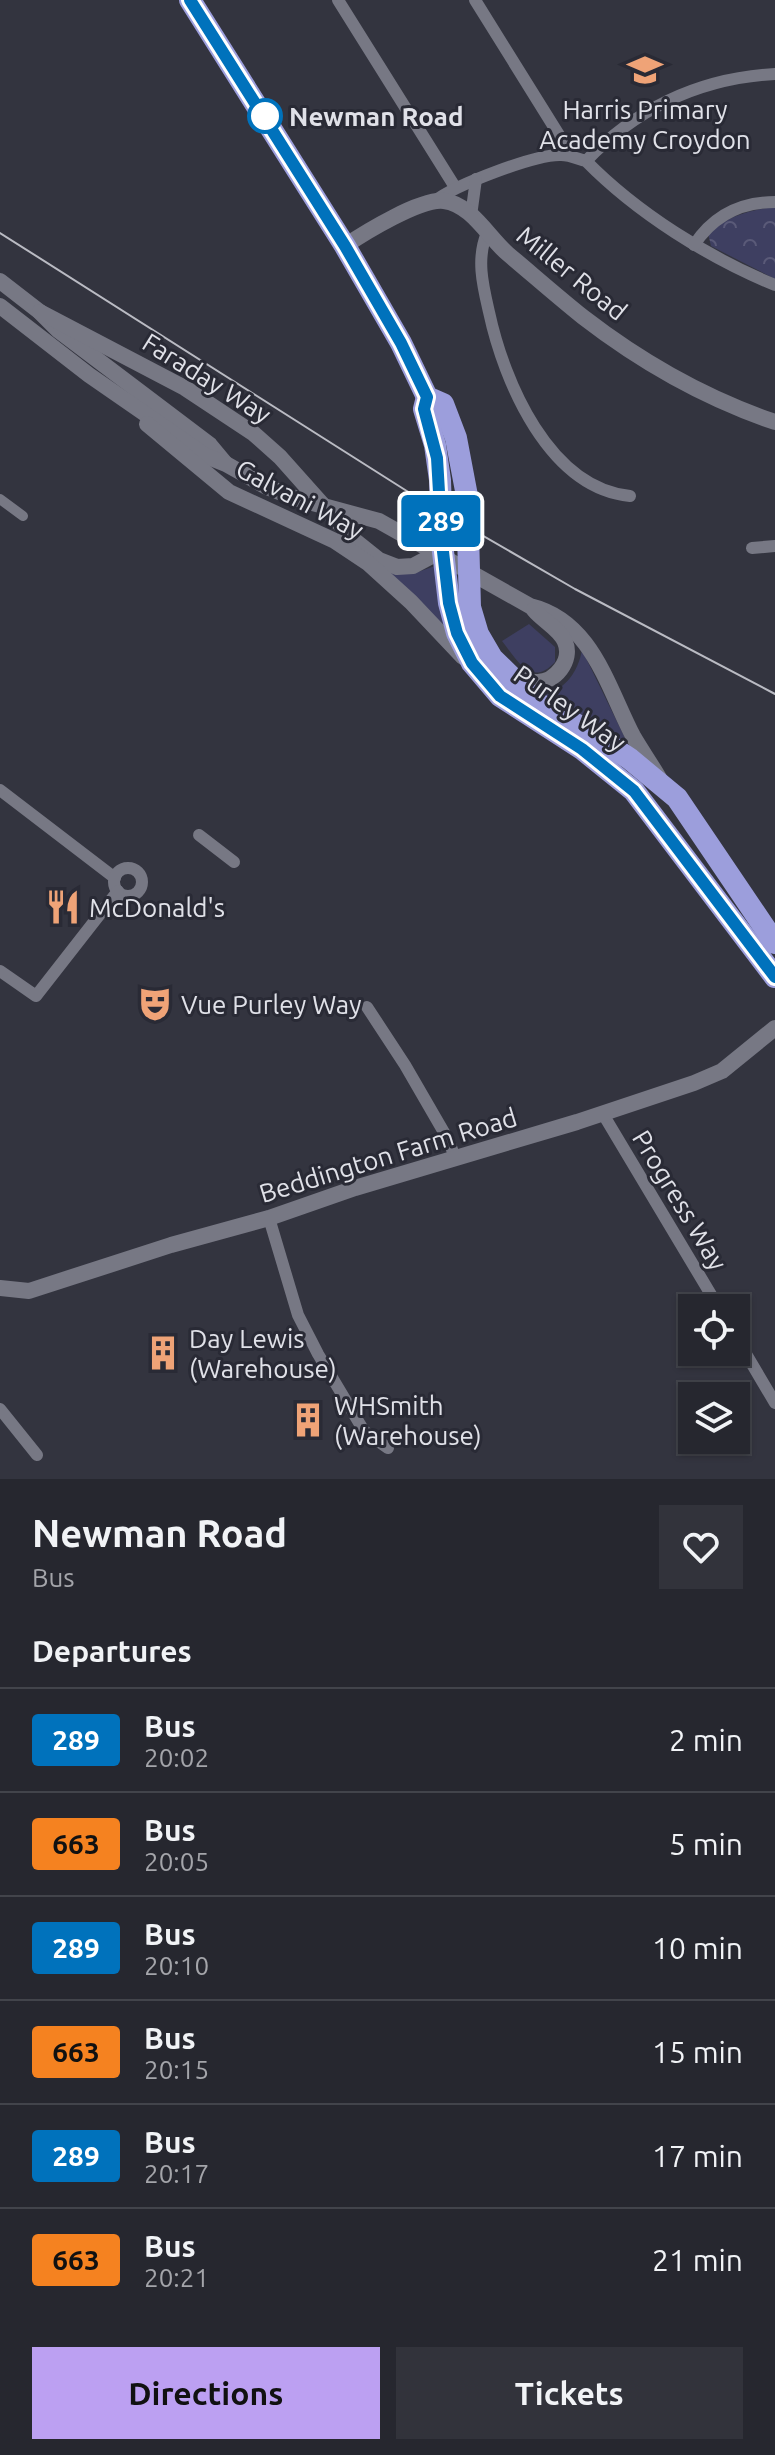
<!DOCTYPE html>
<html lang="en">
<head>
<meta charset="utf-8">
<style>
	:root { --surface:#26272f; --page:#32333b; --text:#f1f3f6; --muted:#a4a5aa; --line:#42444b; --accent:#bca0f2 }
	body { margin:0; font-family:Ubuntu,sans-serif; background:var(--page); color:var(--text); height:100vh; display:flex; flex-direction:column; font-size:30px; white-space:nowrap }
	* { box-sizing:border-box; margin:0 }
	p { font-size:26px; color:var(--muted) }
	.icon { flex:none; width:44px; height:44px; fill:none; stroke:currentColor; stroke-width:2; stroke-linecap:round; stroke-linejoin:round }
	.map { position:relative; height:1479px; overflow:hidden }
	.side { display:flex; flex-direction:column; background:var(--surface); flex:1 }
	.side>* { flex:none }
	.badge { padding:0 16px; border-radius:6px; font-size:28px; line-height:52px }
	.controls { position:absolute; left:678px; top:1294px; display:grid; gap:16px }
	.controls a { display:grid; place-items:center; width:72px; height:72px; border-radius:0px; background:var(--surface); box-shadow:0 2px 6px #0004,0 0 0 2px var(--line); font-size:40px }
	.map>.badge { position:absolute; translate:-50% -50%; box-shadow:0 0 0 4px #fff }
	h2 { padding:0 32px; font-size:30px; line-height:72px }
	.round { display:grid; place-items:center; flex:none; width:84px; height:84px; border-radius:0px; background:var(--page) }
	.overview { display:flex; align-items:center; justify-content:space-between; height:136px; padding:0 32px }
	h1 { font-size:38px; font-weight:700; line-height:60px }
	.primary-button { display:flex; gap:16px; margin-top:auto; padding:16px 32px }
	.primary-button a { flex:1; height:92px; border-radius:0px; background:var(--accent); color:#111; font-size:32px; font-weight:700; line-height:92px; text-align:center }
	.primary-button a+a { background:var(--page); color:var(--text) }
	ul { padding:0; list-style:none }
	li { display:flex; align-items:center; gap:24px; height:104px; padding:0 32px; border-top:2px solid var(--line) }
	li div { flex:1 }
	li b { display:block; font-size:30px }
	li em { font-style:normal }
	li .badge { min-width:88px; font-weight:700; text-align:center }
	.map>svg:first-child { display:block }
	.green { fill:#3e3f61 }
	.park { fill:url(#park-crowns) }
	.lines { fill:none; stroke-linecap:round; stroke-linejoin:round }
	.pedestrian { stroke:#777884; stroke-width:10 }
	.minor { stroke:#777884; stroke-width:12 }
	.tertiary { stroke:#777884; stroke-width:16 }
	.trunk { stroke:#9c9edc; stroke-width:22 }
	.tram { stroke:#babbc3; stroke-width:2 }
	.line-casing { stroke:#fff; stroke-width:18 }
	.line { stroke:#0072bc; stroke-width:12 }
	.stop-dot { fill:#fff; stroke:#0072bc; stroke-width:4 }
	.labels { text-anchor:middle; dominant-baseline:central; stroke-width:6; stroke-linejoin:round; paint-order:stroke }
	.poi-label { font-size:26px; fill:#e0e1e8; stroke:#292a35; text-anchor:start }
	.stop-label { font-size:26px; font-weight:bold; fill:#e0e1e8; stroke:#292a35; text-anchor:start }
	.street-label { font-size:26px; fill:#e0e1e8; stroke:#292a35 }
</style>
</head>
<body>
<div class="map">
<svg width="775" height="1479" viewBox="0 0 775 1479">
	<defs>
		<pattern id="park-crowns" width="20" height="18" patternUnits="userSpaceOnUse" patternTransform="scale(2)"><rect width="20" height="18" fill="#3e3f61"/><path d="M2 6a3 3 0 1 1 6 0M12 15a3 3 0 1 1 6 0" fill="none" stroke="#5a5a78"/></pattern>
	</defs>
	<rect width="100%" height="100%" fill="#33343f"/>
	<g class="green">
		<path d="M435,566L446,628L381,567L412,574Z"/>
		<path d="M529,624L555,647V662C531,688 517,660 502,641Z"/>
		<path d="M582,650L625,738L624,743L545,695C566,688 578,672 582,650Z"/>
	</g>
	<path class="park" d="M775,207V279L711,246L708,233C729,216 749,210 775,207Z"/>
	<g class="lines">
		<path class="pedestrian" d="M0,499L23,516"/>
		<g class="minor">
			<path d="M338,0L455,187"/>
			<path d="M475,0L559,135L563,144L559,155"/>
			<path d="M586,161C637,108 701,78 775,74"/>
			<path d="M435,201C455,185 536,154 561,155C570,155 578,159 586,161C637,213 709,258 775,285"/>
			<path d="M471,216L476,179"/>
			<path d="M487,233C476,259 483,286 489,312C504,382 549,488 630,496"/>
			<path d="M694,245C713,216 740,202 775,202"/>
			<path d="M752,548L775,546"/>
			<path d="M0,790L115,878"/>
			<path d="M199,835L234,862"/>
			<circle cx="128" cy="882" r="14"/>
			<path d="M0,971L36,996L118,891"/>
			<path d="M367,1007L405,1065L449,1141L455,1158"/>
			<path d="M603,1114L719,1308"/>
			<path d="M269,1218L298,1315L318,1354L364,1431L388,1448"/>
			<path d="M736,1337L775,1403"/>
			<path d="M0,1409L37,1455"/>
		</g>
		<g class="tertiary">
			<path d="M345,246C364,233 421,198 444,201C471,204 489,238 508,254C533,275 558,297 583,317C640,361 707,399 775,422"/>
			<path d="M0,281L40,312L58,330L210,445L225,463"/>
			<path d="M0,306L89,375L206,456L226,464L265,486L294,498L379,521L530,606C592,621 607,686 633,736C641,750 651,764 659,778"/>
			<path d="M40,312L185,388L253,433L280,457L354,540L379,560L397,567L413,566L428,558L440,545"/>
			<path d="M147,424L229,492L335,541L368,563L411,602L463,657"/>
			<path d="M512,674C520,678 527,682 536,682C555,683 573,660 565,642C560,629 543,621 534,610"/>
			<path d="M0,1288L29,1291L171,1245L269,1218L355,1188L577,1122L694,1083L722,1071L775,1028"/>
		</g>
		<g class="trunk">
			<path d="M190,0L345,246L401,343L427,397L443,404L456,438L467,496L470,607L478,634L492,658L539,704L588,731L630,759L677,798L775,943"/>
			<path d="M427,397L424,409L435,445L440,480L442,543L449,603L457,633L472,663L500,696L582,749L634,791L775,977"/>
		</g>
		<path class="tram" d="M0,233L421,500L575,589L775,694"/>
	</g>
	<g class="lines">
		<g class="line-casing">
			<path id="line" d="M190,0L345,246L401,343L427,397L424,409L437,458L442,543L449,603L457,633L472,663L500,696L582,749L634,791L775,977"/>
		</g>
		<use href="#line" class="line"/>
	</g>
	<defs>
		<g id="school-bare" transform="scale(2.76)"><path d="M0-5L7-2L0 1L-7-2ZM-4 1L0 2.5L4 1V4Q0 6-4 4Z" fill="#efa377" stroke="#292a35" stroke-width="2.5" paint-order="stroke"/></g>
		<g id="restaurant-bare" transform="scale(2.76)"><path d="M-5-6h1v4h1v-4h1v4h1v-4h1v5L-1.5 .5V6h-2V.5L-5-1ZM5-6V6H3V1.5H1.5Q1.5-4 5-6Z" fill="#efa377" stroke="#292a35" stroke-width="2.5" paint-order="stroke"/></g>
		<g id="theatre-bare" transform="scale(2.76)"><path d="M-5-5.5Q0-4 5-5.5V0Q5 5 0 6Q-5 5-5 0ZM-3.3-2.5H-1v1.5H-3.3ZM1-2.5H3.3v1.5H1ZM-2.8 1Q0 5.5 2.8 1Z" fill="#efa377" stroke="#292a35" stroke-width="2.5" paint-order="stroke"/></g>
		<g id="building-bare" transform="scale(2.76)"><path d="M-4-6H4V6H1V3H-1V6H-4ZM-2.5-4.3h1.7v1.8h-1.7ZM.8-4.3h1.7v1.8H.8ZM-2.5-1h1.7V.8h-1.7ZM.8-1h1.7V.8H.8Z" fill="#efa377" stroke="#292a35" stroke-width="2.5" paint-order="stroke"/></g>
	</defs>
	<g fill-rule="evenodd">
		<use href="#school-bare" x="645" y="70"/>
		<use href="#restaurant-bare" x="63" y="907"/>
		<use href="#theatre-bare" x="155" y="1004"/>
		<use href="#building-bare" x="163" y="1353"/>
		<use href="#building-bare" x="308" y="1420"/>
	</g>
	<circle class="stop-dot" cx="265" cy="116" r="16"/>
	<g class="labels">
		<g class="poi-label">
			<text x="645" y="109" text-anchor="middle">Harris Primary<tspan x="645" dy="30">Academy Croydon</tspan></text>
			<text x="89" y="907">McDonald's</text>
			<text x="181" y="1004">Vue Purley Way</text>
			<text x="189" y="1338">Day Lewis<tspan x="189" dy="30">(Warehouse)</tspan></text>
			<text x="334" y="1405">WHSmith<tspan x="334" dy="30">(Warehouse)</tspan></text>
		</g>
		<g class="stop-label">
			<text x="289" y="116">Newman Road</text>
		</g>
		<g class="street-label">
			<text transform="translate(572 273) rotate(39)">Miller Road</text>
			<text transform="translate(207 378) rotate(32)">Faraday Way</text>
			<text transform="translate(300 499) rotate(28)">Galvani Way</text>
			<text transform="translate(570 708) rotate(35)">Purley Way</text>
			<text transform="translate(388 1155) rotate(-17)">Beddington Farm Road</text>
			<text transform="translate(680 1200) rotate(59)">Progress Way</text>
		</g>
	</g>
</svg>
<div class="controls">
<a><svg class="icon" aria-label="locate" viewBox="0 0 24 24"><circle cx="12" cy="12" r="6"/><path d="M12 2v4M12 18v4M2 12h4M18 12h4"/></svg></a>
<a><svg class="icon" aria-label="layers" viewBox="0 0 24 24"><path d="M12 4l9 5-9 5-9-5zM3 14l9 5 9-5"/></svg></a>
</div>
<b class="badge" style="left:441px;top:521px;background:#0072bc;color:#fff">289</b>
</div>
<section class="side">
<div class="overview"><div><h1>Newman Road</h1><p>Bus</p></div><a class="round"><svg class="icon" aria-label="heart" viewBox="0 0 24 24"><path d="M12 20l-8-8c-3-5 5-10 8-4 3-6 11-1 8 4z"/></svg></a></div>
<h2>Departures</h2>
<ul>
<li><span class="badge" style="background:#0072bc;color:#fff">289</span><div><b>Bus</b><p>20:02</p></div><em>2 min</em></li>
<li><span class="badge" style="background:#f58220;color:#111">663</span><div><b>Bus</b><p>20:05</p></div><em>5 min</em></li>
<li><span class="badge" style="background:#0072bc;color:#fff">289</span><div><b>Bus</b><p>20:10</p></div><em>10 min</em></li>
<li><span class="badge" style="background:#f58220;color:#111">663</span><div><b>Bus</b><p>20:15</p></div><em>15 min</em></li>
<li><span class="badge" style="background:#0072bc;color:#fff">289</span><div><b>Bus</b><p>20:17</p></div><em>17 min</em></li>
<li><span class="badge" style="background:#f58220;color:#111">663</span><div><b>Bus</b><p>20:21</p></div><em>21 min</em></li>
</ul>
<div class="primary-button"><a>Directions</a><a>Tickets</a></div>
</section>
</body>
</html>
